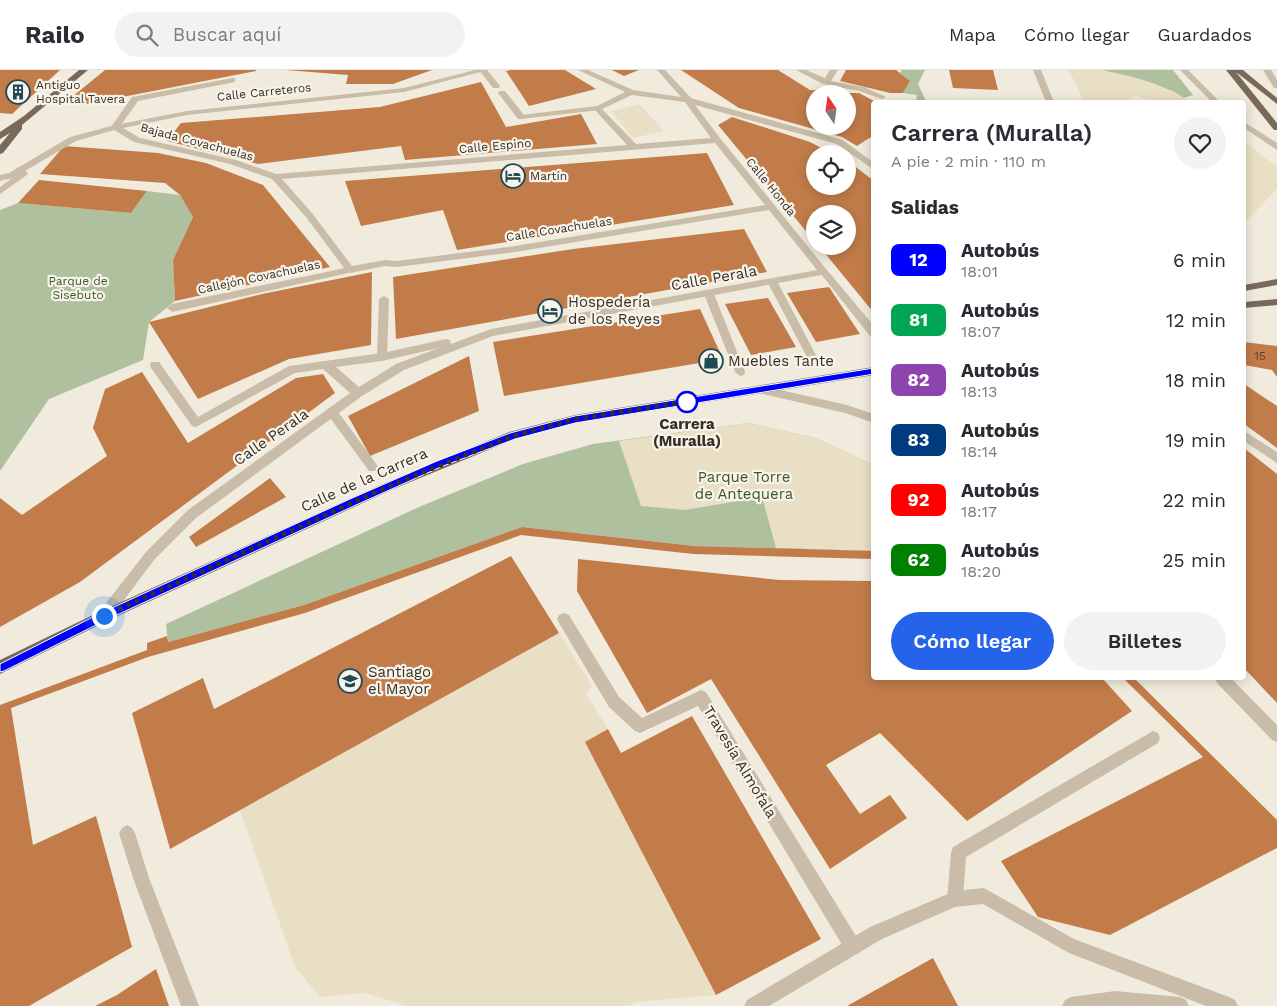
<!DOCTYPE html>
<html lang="es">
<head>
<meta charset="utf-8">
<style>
	:root { --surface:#fff; --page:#f2f2f3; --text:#2b2b33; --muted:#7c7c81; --line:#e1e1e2; --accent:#2563eb }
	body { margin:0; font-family:"Work Sans",sans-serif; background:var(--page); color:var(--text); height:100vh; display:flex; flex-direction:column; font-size:19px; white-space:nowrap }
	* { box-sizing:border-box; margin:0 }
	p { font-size:16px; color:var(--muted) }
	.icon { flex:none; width:28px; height:28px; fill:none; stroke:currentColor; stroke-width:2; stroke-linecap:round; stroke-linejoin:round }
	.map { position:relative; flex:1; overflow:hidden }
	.sheet { position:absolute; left:871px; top:30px; width:375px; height:580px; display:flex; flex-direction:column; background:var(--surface); border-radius:5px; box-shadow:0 2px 12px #0003 }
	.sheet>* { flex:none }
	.badge { padding:0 10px; border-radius:8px; font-size:18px; line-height:32px }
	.needle { width:32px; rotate:347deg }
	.fabs { position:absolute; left:806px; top:15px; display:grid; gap:10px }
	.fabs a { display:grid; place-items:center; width:50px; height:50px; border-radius:50%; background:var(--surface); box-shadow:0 2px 12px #0003; font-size:25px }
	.you { position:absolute; width:25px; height:25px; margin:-12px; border:4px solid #fff; border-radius:50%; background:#1a73e8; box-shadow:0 0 0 8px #1a73e833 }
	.map>.badge { position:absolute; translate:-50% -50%; box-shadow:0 0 0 2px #fff }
	h2 { padding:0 20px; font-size:19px; line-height:45px }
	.round { display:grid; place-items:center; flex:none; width:52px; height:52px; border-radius:26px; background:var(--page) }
	.summary { display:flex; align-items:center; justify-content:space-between; height:85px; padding:0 20px }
	h1 { font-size:24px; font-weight:600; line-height:38px }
	.button { display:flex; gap:10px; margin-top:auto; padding:10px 20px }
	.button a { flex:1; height:58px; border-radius:30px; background:var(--accent); color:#fff; font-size:20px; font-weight:600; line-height:58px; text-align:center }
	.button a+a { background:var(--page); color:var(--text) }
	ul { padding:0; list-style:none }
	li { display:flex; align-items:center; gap:15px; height:60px; padding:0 20px }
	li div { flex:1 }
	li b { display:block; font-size:19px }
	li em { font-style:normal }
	li .badge { min-width:55px; font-weight:700; text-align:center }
	header { display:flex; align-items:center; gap:30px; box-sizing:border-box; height:70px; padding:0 25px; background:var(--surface); border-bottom:1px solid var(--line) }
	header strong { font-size:24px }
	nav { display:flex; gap:28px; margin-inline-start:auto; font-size:18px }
	.search { width:350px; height:45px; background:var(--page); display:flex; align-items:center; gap:12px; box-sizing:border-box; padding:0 18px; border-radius:28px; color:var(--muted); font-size:19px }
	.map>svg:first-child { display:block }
	.green { fill:#aec09d }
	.plaza { fill:#e9dfc4 }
	.building { fill:#c27c4a }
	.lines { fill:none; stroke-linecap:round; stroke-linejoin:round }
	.service { fill:#c9bda9; fill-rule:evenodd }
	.pedestrian { fill:#c9bda9; fill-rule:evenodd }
	.minor { fill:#c9bda9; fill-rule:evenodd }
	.primary { fill:#78695a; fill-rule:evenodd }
	.line { fill:#00f; stroke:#fff }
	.walk { stroke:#362f29; stroke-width:5; stroke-dasharray:0 9 }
	.stop-dot { fill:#fff; stroke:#00f; stroke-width:2.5 }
	.labels { text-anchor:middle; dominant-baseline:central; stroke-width:4.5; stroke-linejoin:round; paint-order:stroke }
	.far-poi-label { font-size:12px; fill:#362f29; stroke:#f9f4e9; text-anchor:start }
	.far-street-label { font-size:12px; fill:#362f29; stroke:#f9f4e9 }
	.far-park-label { font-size:12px; fill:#3f542d; stroke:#f9f4e9 }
	.number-label { font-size:12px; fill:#594231 }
	.street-label { font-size:15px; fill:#362f29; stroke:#f9f4e9 }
	.poi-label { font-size:15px; fill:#362f29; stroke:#f9f4e9; text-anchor:start }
	.stop-label { font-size:15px; font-weight:bold; fill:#362f29; stroke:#f9f4e9 }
	.park-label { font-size:15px; fill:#3f542d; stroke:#f9f4e9 }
</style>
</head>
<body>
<header>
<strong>Railo</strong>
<div class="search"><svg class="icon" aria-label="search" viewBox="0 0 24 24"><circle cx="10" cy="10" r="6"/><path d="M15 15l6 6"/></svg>Buscar aquí</div>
<nav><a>Mapa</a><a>Cómo llegar</a><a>Guardados</a></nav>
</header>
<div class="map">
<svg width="1277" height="936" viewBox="0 0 1277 936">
	<rect width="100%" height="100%" fill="#f1ebdd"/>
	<g class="green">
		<path d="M902,0H925L918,14L926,31L916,32L917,25L903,23L910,11L900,3Z"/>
		<path d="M1101,0H1173L1193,25L1183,28C1159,12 1129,6 1101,0Z"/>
		<path d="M147,121L180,125L193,147L173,190L175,231L149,252L143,290L49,329L0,401V140L18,133L131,143Z"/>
		<path d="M748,353L815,368L874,395V481L695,476L522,457L304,535L168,572L166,554L419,437L523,394L593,374Z"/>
	</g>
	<g class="plaza">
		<path d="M1069,0H1101L1139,9L1175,22L1190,32H1154L1135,25L1125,32H1084Z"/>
		<path d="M639,34L664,61L633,68L611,41Z"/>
		<path d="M1244,71L1277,97V119L1244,153Z"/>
		<path d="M748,353L815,368L874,395V481L776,478L762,427L685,440L641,436L619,371Z"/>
		<path d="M559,563L588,609L592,617L586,624L608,659L585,672L716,925L636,932L629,936H406L366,923L320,927L295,897L240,740Z"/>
	</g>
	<g class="building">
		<path d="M0,0H60L12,44L0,43Z"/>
		<path d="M105,0H256V1L81,35L72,27Z"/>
		<path d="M286,0H432L393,14H346L348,5Z"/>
		<path d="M511,0H565L596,19L529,36L506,1Z"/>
		<path d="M612,0H639L624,6Z"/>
		<path d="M681,0H778L810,20L843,22L815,24V56H848V23H859L874,31V65L857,76L842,67L739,38Z"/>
		<path d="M846,0H896L910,11L903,23H890L840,11Z"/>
		<path d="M949,0H993L998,20L953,18Z"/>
		<path d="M481,12L506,57L581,44L597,74L405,90L401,76L258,94L167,71L181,53L380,37Z"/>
		<path d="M732,47L810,72L833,84H815V116H848V91L874,111V243L819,176H848V144H815V172L718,55Z"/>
		<path d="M64,76L158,83L206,93L263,115L330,197L175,231L173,190L193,147L180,125L165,113L40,104Z"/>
		<path d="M707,83L734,135L457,180L443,140L361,156L345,111Z"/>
		<path d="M39,110L147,121L131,143L18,133Z"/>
		<path d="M744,159L767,202L396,269L393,207L573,179Z"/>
		<path d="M372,202L371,275L289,289L198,329L149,252L262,224Z"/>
		<path d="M829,217L860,264L816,272L787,223Z"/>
		<path d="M768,228L796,277L751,285L725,234Z"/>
		<path d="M700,239L723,289L504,326L493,272Z"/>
		<path d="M1244,272L1277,276V307L1272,300L1244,295Z"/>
		<path d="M469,286L479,341L370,386L348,346Z"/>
		<path d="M142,302L188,373L296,308L323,304L335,323L80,512L0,557V428L22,445L107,386L93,358L105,319Z"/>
		<path d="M1244,314L1277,336V378L1244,354Z"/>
		<path d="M1244,378L1277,404V633L1244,598Z"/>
		<path d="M270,408L286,427L196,477L189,467Z"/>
		<path d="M522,457L695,476L874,481V489L693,484L521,465L305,543L148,587L11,638L33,775L96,746L132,877L29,936H0V635L147,580V573L167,566L168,572L304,535Z"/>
		<path d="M511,486L559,563L170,779L132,643L203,608L214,639Z"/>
		<path d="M578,489L780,510L874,511V608H1102L1132,641L967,751L880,663L826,695L860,744L890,725L907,748L830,799L711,609L647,643L577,521Z"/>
		<path d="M1123,608H1134L1277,750V778L1110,865L1038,847L1001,791L1203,687Z"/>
		<path d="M692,646L821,869L716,925L585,672L608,659L621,683Z"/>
		<path d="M933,888L958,936H847Z"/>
		<path d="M156,899L169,936H95L117,925Z"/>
	</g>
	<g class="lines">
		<g class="service">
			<path d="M1180,0H1188L1220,32H1212Z"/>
			<path d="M1263,0H1271L1277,10V18H1274Z"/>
			<path d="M232,8H235V12L138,31L118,59L111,57L132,27Z"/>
			<path d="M597,36L601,38L600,40L521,49L517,47L521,45Z"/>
			<path d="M1244,52L1277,73V80L1244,58Z"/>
			<path d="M350,197L355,200L353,202L172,242L167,238L172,234Z"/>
			<path d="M384,226L389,229L387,287L382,291L377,287L379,229Z"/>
			<path d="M564,543L569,545L619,627L642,648L701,620L706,622L859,871L861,877L859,883L853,885L847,883L698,636L640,663L635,661L609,637L559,553L557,549L559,545Z"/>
			<path d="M1153,661L1158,663L1160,668L1158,673L966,787L963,829L961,835L955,837L949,835L947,829L951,783L953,777Z"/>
		</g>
		<g class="pedestrian">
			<path d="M479,0H487L500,16L499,18H493Z"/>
			<path d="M499,21H505L524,45V49H518L498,23Z"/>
			<path d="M824,199L827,200L874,256V267L870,266L821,204L819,202Z"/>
			<path d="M773,210L778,213L818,289L817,292H809L808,289L768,213Z"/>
			<path d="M709,221L714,224L745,302L744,305L740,306L735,302L704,224Z"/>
			<path d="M332,338L336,339L377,395L379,398L377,401H369L328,345L326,342L328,339Z"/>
			<path d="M1244,361L1277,382V393L1244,371Z"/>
		</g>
		<g class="minor">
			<path d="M475,0H488L404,22L187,45L123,58L140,68L236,90L276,104L627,75L593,38L625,22L578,0H588L633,20L681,27L657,0H665L691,28L843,70L874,93V100L837,74L695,35L720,68L827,200V204L493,266L404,300L362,326L196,448L154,490L109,550L104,552L99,550L97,546L99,542L146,482L188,440L350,323L323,299L295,303L196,357L192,356L151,298L150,295L151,292H159L198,347L289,296L382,283L446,269L450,270L451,274L491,259L817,200L769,140L515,182L397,197L385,196L350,203L347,202L306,147L272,109L230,94L134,72L114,60L76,71L25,101L28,103L27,105L0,124V117L12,108L0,111V105L9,103L70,67L115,55L187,41L404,18ZM632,25L685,32L711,68L636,74L602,39ZM715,73L765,135L515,176L397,191L385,190L352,196L312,143L282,109ZM439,278L396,294L359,317L336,297L382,291Z"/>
			<path d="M796,0H806L825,8L830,0H838L831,11L864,17L886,27L882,29L859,21L823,14Z"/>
			<path d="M1033,0H1041L1054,32H1046Z"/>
			<path d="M763,316L847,335L874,344V353L845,343L759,323L758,320L759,317Z"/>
			<path d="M1215,608H1231L1277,655V672L1272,670L1217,613Z"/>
			<path d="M127,755L132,758L135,763L149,808L199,936H181L133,808L119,763L122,758Z"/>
			<path d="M984,818L1074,869L1229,927L1235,930L1238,936H1206L1069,883L983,834L955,837L882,869L769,936H744L747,930L870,857L955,821Z"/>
			<path d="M1115,921L1180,927L1186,930L1189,936H1062L1065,930L1071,927Z"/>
		</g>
		<g class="primary">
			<path d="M79,0H88L22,55V59L3,83L0,84V75L10,63L0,69V62L24,46Z"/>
			<path d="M1226,0H1243L1277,28V34L1236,2L1277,53V60H1274Z"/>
			<path d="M1277,209V215L1244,221V215Z"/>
			<path d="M1277,229V235L1244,238V232Z"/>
			<path d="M874,297V305L575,353L515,369L391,420L109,550L0,604V590L99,542L383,414L509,362L575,345Z"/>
		</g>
	</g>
	<path class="line" d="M874,298L878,301L874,304L575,353L515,369L443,396L356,435L108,549L4,601L0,602V594L101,543L350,429L437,391L510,363L575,346Z"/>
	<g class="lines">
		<path class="walk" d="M104,546L387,417L513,366L575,349L689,331L687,332"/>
	</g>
	<defs>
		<g id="building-ring" transform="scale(1.25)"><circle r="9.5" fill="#f9f4e9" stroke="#1f4957" stroke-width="1.5"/><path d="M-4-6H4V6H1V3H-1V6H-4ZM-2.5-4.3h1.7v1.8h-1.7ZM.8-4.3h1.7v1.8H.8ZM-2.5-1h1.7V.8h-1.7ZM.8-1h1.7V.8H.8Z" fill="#1f4957"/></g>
		<g id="hotel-ring" transform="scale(1.25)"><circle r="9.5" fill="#f9f4e9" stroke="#1f4957" stroke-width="1.5"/><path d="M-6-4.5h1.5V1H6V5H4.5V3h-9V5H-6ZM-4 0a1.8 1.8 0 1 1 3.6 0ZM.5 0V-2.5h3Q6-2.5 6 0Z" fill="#1f4957"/></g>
		<g id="shop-ring" transform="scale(1.25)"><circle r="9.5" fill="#f9f4e9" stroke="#1f4957" stroke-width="1.5"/><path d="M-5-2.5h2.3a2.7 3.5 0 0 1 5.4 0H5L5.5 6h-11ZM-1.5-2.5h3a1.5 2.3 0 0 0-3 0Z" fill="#1f4957"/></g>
		<g id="school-ring" transform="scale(1.25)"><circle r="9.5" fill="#f9f4e9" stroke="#1f4957" stroke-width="1.5"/><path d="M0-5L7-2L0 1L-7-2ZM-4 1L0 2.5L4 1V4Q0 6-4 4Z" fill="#1f4957"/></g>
	</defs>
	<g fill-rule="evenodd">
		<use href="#building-ring" x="18" y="22"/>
		<use href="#hotel-ring" x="513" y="106"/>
		<use href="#hotel-ring" x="550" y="241"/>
		<use href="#shop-ring" x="711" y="291"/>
		<use href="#school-ring" x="350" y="611"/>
	</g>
	<circle class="stop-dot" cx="687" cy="332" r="10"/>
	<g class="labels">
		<g class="far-poi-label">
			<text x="36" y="15">Antiguo<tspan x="36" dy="14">Hospital Tavera</tspan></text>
			<text x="530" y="106">Martín</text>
		</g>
		<g class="far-street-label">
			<text transform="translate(264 22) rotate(-6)">Calle Carreteros</text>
			<text transform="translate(197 72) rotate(15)">Bajada Covachuelas</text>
			<text transform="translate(495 76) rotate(-5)">Calle Espino</text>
			<text transform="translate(771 117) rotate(51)">Calle Honda</text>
			<text transform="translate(559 159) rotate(-9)">Calle Covachuelas</text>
			<text transform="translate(259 207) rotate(-12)">Callejón Covachuelas</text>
		</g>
		<g class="far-park-label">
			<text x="78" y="211">Parque de<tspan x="78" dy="14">Sisebuto</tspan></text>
		</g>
		<g class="number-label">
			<text x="1260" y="286">15</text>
		</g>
		<g class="street-label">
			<text transform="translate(714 208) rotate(-10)">Calle Perala</text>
			<text transform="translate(271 367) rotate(-35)">Calle Perala</text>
			<text transform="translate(364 410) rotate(-24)">Calle de la Carrera</text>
			<text transform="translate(740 692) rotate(59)">Travesía Almofala</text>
		</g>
		<g class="poi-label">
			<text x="568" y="232">Hospedería<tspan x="568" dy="17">de los Reyes</tspan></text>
			<text x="728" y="291">Muebles Tante</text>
			<text x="368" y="602">Santiago<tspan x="368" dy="17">el Mayor</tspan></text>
		</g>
		<g class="stop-label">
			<text x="687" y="354">Carrera<tspan x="687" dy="17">(Muralla)</tspan></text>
		</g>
		<g class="park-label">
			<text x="744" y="407">Parque Torre<tspan x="744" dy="17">de Antequera</tspan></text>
		</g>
	</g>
</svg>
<div class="fabs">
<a><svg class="needle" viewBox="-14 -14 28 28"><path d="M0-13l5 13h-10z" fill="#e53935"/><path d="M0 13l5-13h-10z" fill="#7c7c81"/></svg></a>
<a><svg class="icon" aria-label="locate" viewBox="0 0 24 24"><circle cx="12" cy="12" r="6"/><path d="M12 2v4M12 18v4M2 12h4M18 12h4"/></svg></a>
<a><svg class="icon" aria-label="layers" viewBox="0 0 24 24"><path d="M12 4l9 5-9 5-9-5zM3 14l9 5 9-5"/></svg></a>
</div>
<div class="you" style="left:104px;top:546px"></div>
<section class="sheet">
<div class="summary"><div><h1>Carrera (Muralla)</h1><p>A pie · 2 min · 110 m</p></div><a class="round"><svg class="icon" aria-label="heart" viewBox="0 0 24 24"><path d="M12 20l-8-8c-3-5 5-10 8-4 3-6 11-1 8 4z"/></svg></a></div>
<h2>Salidas</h2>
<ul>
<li><span class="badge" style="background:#00f;color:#fff">12</span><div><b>Autobús</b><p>18:01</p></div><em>6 min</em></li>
<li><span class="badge" style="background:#00a651;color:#fff">81</span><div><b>Autobús</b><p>18:07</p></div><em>12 min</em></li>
<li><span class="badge" style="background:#8e44ad;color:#fff">82</span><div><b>Autobús</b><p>18:13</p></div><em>18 min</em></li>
<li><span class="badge" style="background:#003b80;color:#fff">83</span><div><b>Autobús</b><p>18:14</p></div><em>19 min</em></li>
<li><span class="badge" style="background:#f00;color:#fff">92</span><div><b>Autobús</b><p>18:17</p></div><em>22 min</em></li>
<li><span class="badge" style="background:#008001;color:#fff">62</span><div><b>Autobús</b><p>18:20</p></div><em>25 min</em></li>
</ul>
<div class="button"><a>Cómo llegar</a><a>Billetes</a></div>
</section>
</div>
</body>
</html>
